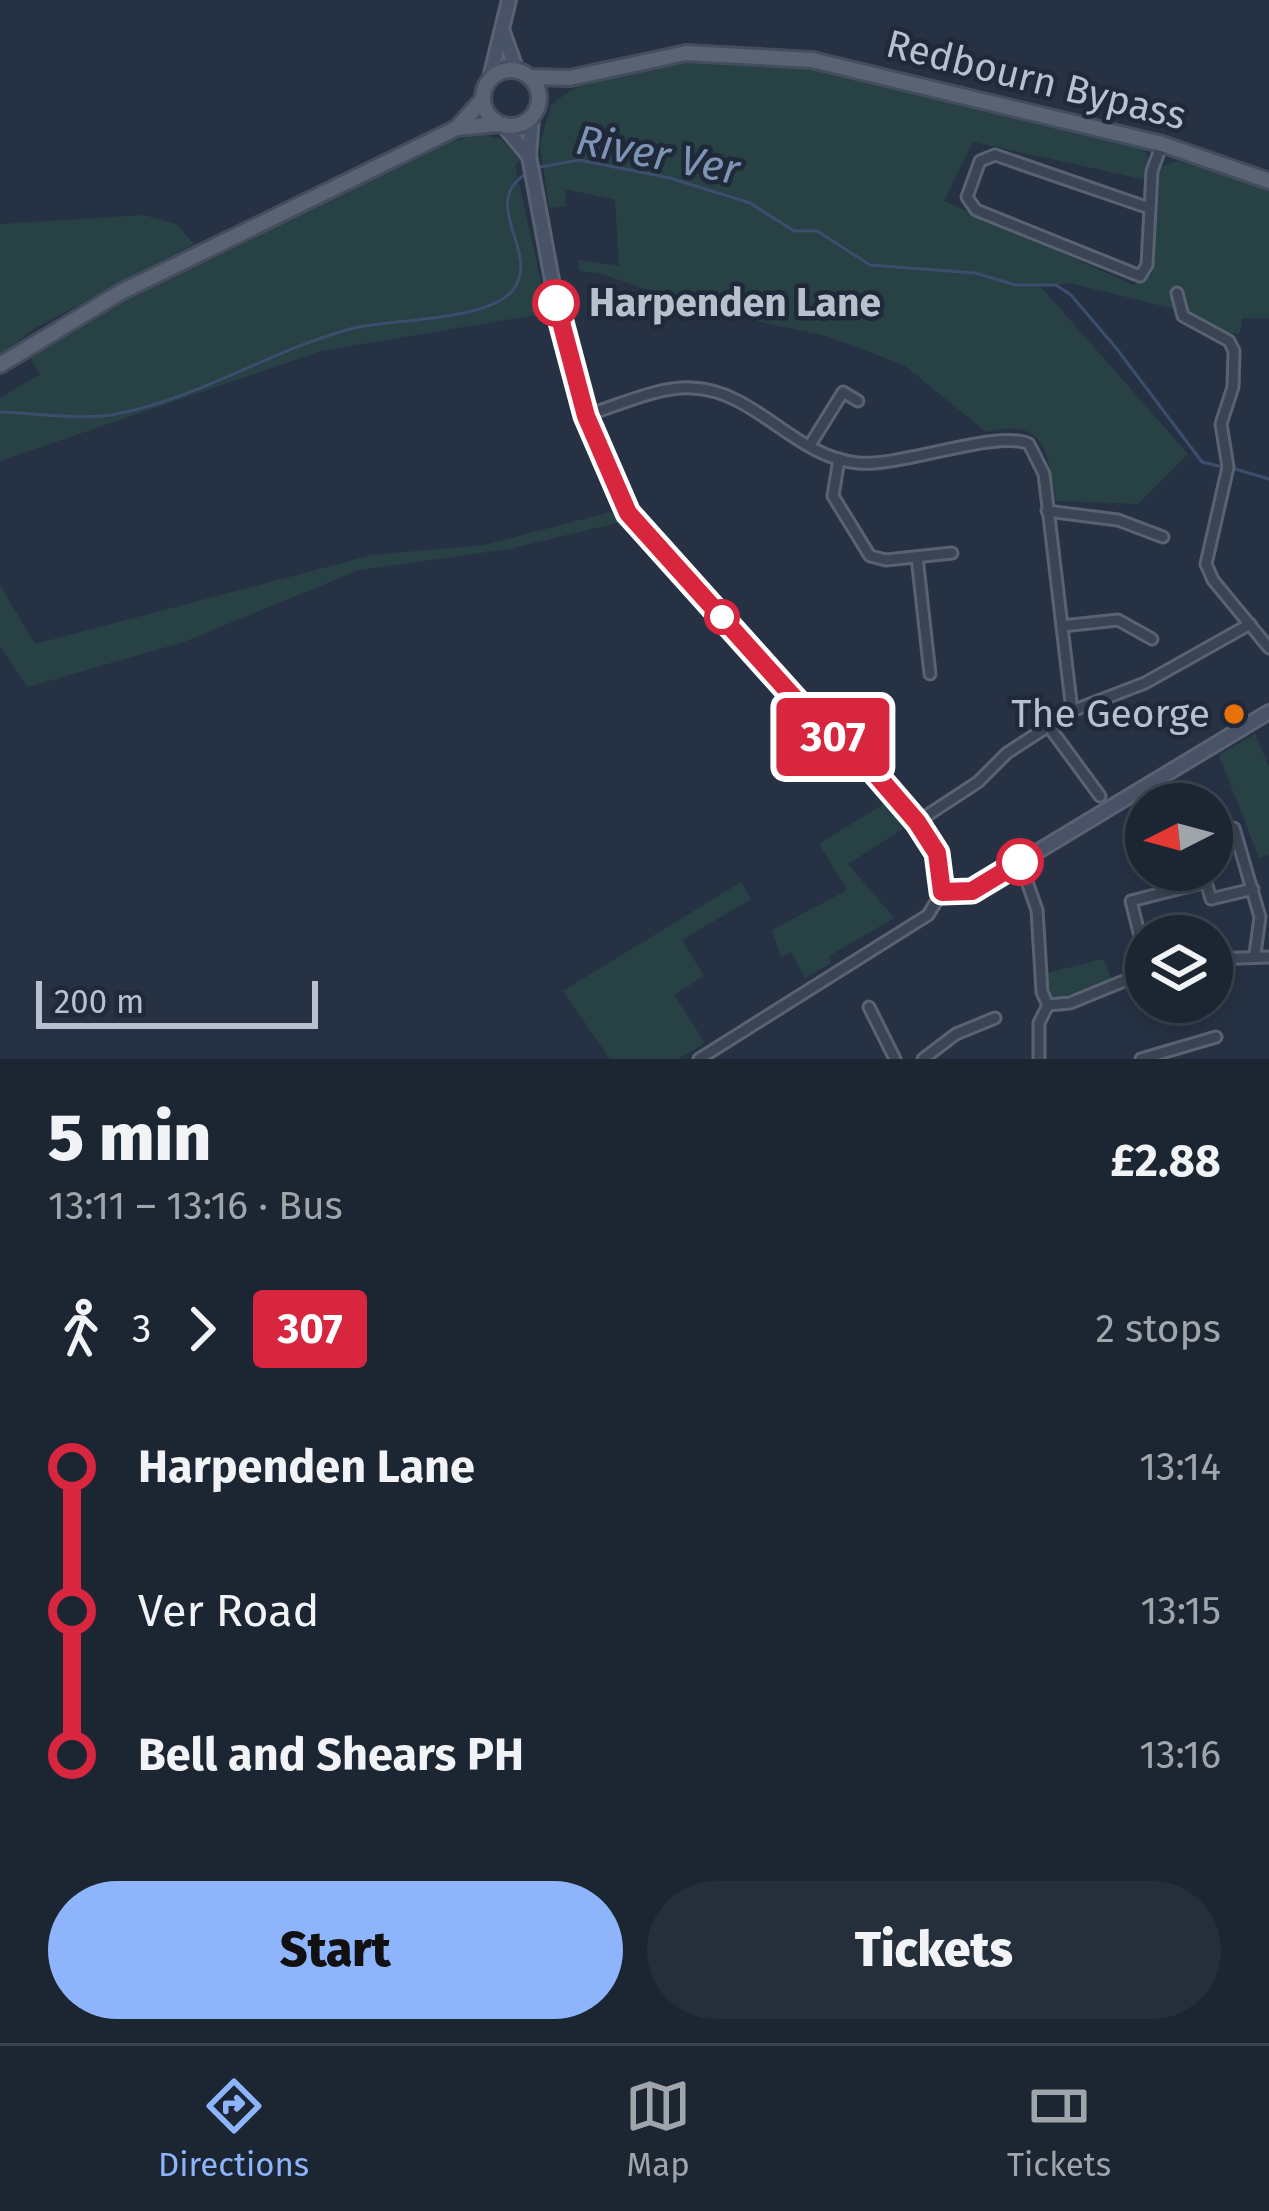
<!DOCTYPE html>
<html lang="en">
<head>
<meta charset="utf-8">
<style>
	:root { --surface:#1c2633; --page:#252e3b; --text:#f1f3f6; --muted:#a0a5ac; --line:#3a434e; --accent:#8eb5fc }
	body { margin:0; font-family:"Fira Sans",sans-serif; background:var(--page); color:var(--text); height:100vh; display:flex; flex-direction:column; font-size:45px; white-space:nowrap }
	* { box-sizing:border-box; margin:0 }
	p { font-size:39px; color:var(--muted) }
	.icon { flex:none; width:66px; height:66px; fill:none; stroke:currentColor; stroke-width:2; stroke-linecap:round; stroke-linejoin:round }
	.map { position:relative; height:1059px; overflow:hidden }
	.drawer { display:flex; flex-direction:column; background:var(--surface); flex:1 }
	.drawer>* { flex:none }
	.badge { padding:0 24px; border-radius:9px; font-size:42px; line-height:78px }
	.needle { width:78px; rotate:264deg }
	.controls { position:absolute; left:1125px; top:783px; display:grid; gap:24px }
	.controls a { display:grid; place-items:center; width:108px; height:108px; border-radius:50%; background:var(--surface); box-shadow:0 6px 18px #0003,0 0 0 3px var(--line); font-size:60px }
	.scale { position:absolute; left:36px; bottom:30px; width:282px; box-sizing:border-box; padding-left:12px; border:6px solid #b8c0cd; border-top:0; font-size:33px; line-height:42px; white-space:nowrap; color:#b8c0cd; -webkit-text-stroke:9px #1f2939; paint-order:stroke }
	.map>.badge { position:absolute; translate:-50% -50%; box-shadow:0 0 0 6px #fff }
	.legs { display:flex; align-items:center; gap:18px; height:132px; padding:0 48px; font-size:39px }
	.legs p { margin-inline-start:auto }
	.summary { display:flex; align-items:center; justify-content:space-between; height:204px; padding:0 48px }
	h1 { font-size:66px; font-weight:800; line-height:90px }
	.button { display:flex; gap:24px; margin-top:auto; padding:24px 48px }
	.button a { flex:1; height:138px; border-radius:72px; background:var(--accent); color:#111; font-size:48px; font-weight:800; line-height:138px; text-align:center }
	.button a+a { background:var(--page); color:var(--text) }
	ul { padding:0 48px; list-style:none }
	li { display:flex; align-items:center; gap:42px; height:144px; font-size:45px }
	li i { display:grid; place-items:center; width:18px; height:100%; margin:0 15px; background:currentColor }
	li i::after { content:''; width:30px; height:30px; margin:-15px; border:9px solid; border-radius:50%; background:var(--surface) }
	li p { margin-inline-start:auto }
	li:first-child i { background:linear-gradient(#0000 50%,currentColor 0) }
	li:last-child i { background:linear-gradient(currentColor 50%,#0000 0) }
	.tab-bar { display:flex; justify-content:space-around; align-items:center; height:168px; border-top:3px solid var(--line); background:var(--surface); font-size:33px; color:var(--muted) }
	.tab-bar a { display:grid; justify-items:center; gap:6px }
	.tab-bar .active { color:var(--accent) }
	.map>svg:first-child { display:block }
	.green { fill:#284145 }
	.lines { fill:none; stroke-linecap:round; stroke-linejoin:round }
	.stream { stroke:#3b4e6d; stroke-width:3 }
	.street-casing { stroke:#596271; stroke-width:15 }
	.secondary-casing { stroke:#596271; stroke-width:18 }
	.primary-casing { stroke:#444d5d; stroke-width:20 }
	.street { stroke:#3b4454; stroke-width:9 }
	.secondary { stroke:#485367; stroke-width:12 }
	.primary { stroke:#596374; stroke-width:14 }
	.line-1-casing { stroke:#fff; stroke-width:27 }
	.line-1 { stroke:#d7263d; stroke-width:18 }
	.stop-1-dot { fill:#fff; stroke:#d7263d; stroke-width:6 }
	.food-dot { fill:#e8710a; stroke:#1f2939; stroke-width:4.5 }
	.labels { text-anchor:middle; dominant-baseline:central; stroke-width:9; stroke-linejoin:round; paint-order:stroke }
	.street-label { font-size:39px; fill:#b8c0cd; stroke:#1f2939 }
	.stop-label { font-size:39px; font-weight:bold; fill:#b8c0cd; stroke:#1f2939; text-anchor:start }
	.poi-label { font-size:39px; fill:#b8c0cd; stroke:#1f2939; text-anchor:end }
	.water-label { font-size:42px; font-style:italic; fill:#7e94b5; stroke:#1f2939 }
</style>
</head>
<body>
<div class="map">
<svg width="1269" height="1059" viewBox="0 0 1269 1059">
	<rect width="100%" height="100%" fill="#263244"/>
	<g class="green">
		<path d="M746,59L854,74L1144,149L1150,162L1147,180L973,142L944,201L1134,285L1152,274L1160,167L1177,161L1269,187V318H1242L1240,334C1215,331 1191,328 1183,301L1175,309L1069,283L1041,287L1188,454L1138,504L1056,501C1048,453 1046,417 986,432L904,365L826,336L709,311L599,273L579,271L578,260L619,266L615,200L565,189L566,206L549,208L540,144L551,105C602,62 682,62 746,59Z"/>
		<path d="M485,135L501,139L521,160L515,165L548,313L321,351L0,461V398L40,374L29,356C118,294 218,252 315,205C368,179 426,140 485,135Z"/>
		<path d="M144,215L176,224L194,244L32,330L0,357V224Z"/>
		<path d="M618,510L621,522L509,549L359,570L184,642L28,687L0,647V585L35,644L372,555L484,545Z"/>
		<path d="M1255,734L1269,767V855L1259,858L1219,755Z"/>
		<path d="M890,800L909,825L848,864L894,918L829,956L831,963L805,978L791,952L781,957L772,930L847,890L819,844Z"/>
		<path d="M741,882L751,899L682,940L704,976L674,995L705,1043L678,1059H610L563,991Z"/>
		<path d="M1103,959L1112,979L1059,998L1051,995L1047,973Z"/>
	</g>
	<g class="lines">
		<g class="stream">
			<path d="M535,168L579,160L670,178L750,203L794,231H817L870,265L975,273L1016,285H1056L1071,295L1117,349L1202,462L1223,467"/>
			<path d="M0,412C35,413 76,420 111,415C195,401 272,349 354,328C393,319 488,321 513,290C542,252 477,204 527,173"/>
			<path d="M1232,468L1269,479"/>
		</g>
		<g class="street-casing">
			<g id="street">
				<path d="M1149,208L995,155L980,161L967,197L976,210L1140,276L1147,265L1152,171L1162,144"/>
				<path d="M1177,293L1183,316L1229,341L1234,351L1233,387L1221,424L1228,467L1206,564L1213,580L1269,648"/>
				<path d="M586,415C618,406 658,386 692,388C755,390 794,457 858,463C902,467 998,429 1029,444L1044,474L1072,711"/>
				<path d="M810,445L843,392L858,401"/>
				<path d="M839,459L833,496L870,556L886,560L952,553"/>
				<path d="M1047,511L1118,520L1163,537"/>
				<path d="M917,557L930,674"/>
				<path d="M1062,626L1118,620L1152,639"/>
				<path d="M1050,728L1100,796"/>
				<path d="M917,822L978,782L1007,753L1072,711L1145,683L1250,624"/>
				<path d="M1234,828L1260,917L1255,954"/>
				<path d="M1020,862L1037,910L1042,992L1048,1005L1070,1003L1146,972"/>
				<path d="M1212,959L1269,957"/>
				<path d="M1146,960L1131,901L1206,882L1211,899L1253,889"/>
				<path d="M869,1007L895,1059"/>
				<path d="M699,1059L928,915L942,892"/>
				<path d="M923,1059L956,1034L995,1018"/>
				<path d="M1039,1059V1023L1048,1005"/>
				<path d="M1141,1059L1216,1037"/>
			</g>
		</g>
		<g class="secondary-casing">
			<g id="secondary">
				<path d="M503,32L517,71"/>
				<path d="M489,82L509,0"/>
				<path d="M532,117L529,156L564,345L586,415L628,513L815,720L873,771L917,822L937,853L942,892L972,891L1269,712"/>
				<path d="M503,125L528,155"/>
			</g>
		</g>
		<g class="primary-casing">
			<g id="primary">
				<circle cx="511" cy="98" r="28"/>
				<path d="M529,77L570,78L686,53L812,60L1162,144L1269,181"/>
				<path d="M457,128L499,124"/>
				<path d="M0,365L121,292L457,128L483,99"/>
			</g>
		</g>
		<use href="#street" class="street"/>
		<use href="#secondary" class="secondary"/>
		<use href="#primary" class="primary"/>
	</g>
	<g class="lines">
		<g class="line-1-casing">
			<path id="line-1" d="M556,303L586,416L628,513L814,720L873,771L917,822L937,853L942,892L972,891L1020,862"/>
		</g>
		<use href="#line-1" class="line-1"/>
	</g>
	<g class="stop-1-dot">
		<circle cx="556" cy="303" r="21"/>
		<circle cx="722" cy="617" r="15"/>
		<circle cx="1020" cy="862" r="21"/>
	</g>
	<circle class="food-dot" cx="1234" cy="714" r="12"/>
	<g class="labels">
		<g class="street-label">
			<text transform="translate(1036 80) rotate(14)">Redbourn Bypass</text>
		</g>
		<g class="stop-label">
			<text x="589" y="303">Harpenden Lane</text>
		</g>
		<g class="poi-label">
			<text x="1210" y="714">The George</text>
		</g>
		<g class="water-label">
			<text transform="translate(658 155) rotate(11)">River Ver</text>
		</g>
	</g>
</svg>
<div class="controls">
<a><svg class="needle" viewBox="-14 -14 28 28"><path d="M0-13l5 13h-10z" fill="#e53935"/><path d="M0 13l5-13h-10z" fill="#a0a5ac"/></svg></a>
<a><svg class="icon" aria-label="layers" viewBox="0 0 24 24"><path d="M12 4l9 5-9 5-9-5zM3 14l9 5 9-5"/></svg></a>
</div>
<div class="scale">200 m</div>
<b class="badge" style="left:833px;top:737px;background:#d7263d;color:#fff">307</b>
</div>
<section class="drawer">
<div class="summary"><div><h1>5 min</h1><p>13:11 – 13:16 · Bus</p></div><b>£2.88</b></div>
<div class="legs"><svg class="icon" aria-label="walk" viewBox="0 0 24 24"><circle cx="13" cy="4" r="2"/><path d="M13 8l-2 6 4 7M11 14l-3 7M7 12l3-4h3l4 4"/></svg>3<svg class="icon" aria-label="forward" viewBox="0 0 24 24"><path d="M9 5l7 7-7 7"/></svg><b class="badge" style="background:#d7263d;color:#fff">307</b><p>2 stops</p></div>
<ul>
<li><i style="color:#d7263d"></i><b>Harpenden Lane</b><p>13:14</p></li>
<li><i style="color:#d7263d"></i><span>Ver Road</span><p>13:15</p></li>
<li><i style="color:#d7263d"></i><b>Bell and Shears PH</b><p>13:16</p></li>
</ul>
<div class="button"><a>Start</a><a>Tickets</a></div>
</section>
<nav class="tab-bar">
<a class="active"><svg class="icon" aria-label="directions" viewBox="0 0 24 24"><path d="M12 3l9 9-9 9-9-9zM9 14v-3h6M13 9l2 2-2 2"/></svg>Directions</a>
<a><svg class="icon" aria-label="map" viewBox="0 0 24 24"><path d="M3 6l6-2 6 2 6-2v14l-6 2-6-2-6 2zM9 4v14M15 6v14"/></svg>Map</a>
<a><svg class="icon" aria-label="tickets" viewBox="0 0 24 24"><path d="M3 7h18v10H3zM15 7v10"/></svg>Tickets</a>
</nav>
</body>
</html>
